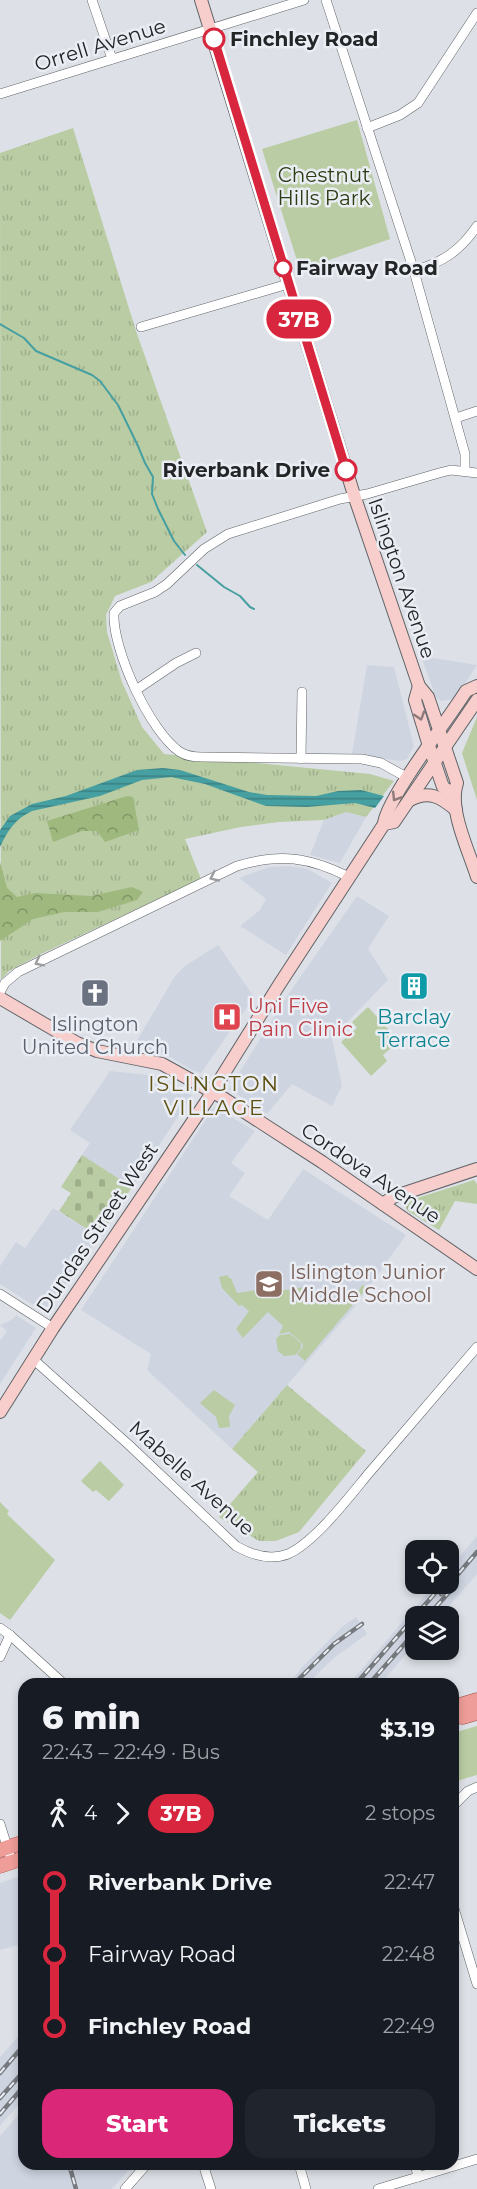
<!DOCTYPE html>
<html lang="en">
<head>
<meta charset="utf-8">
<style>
	:root { --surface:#171b24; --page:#20242c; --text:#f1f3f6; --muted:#9ea1a6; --accent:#db2777 }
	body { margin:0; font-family:Montserrat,sans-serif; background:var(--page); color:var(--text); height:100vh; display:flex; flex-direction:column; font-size:22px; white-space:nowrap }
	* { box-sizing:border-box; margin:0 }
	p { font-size:20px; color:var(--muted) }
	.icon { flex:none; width:33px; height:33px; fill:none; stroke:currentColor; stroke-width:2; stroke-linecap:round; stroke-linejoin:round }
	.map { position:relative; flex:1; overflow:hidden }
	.side { position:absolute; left:18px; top:1678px; width:441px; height:492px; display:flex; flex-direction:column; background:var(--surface); border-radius:18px; box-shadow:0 3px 9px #0003 }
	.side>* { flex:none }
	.badge { padding:0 12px; border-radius:20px; font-size:21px; line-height:39px }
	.controls { position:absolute; left:405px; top:1540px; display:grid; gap:12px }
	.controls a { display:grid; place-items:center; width:54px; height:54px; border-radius:12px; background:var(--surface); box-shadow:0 3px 9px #0003; font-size:30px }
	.map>.badge { position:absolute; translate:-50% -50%; box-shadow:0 0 0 3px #fff }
	.legs { display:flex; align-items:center; gap:9px; height:66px; padding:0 24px; font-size:20px }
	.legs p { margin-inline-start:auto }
	.head { display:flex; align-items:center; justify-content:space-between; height:102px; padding:0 24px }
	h1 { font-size:33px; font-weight:800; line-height:45px }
	.primary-button { display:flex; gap:12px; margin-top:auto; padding:12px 24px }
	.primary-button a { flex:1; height:69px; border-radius:18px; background:var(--accent); color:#fff; font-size:24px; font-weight:800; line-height:69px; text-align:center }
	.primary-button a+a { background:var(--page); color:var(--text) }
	ul { padding:0 24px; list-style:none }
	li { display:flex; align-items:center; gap:21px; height:72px; font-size:22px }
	li i { display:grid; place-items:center; width:9px; height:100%; margin:0 8px; background:currentColor }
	li i::after { content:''; width:15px; height:15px; margin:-8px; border:4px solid; border-radius:50%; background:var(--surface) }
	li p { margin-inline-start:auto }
	li:first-child i { background:linear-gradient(#0000 50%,currentColor 0) }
	li:last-child i { background:linear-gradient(currentColor 50%,#0000 0) }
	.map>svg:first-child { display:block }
	.built { fill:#ced5e1 }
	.grass { fill:url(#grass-tufts) }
	.forest { fill:url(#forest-crowns) }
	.cemetery { fill:url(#cemetery-stones) }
	.green { fill:#b9cca3 }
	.water { fill:url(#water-rules) }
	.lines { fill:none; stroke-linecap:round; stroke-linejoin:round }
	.stream { stroke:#469fa1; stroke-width:2 }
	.street-casing { stroke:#5f6367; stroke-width:10 }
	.secondary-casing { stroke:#5f6367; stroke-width:14 }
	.primary-casing { stroke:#a04944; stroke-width:15 }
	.street { stroke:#fff; stroke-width:9 }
	.secondary { stroke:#f7cecb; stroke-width:12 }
	.primary { stroke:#ef9d98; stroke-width:14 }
	.rail-casing { stroke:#75787c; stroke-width:4.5 }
	.rail { stroke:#eaeef4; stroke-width:2; stroke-dasharray:7; stroke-linecap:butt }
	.oneway { stroke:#8d7a79 }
	.oneway2 { stroke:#9c9d9e }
	.line-1-casing { stroke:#fff; stroke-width:14 }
	.line-1 { stroke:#d7263d; stroke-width:9 }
	.stop-1-dot { fill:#fff; stroke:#d7263d; stroke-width:3 }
	.labels { text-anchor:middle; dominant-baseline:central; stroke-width:5; stroke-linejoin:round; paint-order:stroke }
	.stop-label { font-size:20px; font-weight:bold; fill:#232527; stroke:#eaeef4; text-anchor:start }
	.street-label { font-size:20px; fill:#232527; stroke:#eaeef4 }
	.park-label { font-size:20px; fill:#2c3d13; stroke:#eaeef4 }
	.health-label { font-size:20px; fill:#be3a42; stroke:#eaeef4; text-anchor:start }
	.culture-label { font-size:20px; fill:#0d838f; stroke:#eaeef4 }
	.worship-label { font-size:20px; fill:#5b616d; stroke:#eaeef4 }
	.education-label { font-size:20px; fill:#785e54; stroke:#eaeef4; text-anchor:start }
	.neighbourhood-label { font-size:21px; letter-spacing:1.5px; fill:#5e5113; stroke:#eaeef4 }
</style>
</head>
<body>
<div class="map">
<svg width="477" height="2189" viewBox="0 0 477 2189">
	<defs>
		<pattern id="grass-tufts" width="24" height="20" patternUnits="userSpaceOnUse" patternTransform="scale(1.5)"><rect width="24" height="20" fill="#b9cca3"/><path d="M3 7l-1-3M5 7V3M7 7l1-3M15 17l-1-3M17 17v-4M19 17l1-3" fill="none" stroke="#9faf8c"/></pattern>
		<pattern id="forest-crowns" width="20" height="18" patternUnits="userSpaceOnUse" patternTransform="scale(1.5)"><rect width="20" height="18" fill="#9eb87e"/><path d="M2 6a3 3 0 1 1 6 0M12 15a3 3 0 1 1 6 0" fill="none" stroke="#809567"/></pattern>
		<pattern id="cemetery-stones" width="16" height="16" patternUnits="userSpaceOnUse" patternTransform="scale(1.5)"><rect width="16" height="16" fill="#b9cca3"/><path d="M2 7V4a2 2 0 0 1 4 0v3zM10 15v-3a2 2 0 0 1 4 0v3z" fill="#9faf8c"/></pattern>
		<pattern id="water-rules" width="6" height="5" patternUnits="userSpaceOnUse" patternTransform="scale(1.5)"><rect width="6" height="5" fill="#469fa1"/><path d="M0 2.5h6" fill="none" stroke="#3a8183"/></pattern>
	</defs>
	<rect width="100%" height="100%" fill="#dde1e7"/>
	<g class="built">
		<path d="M421,656L477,665L458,694L452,699L442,701L436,698Z"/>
		<path d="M367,665L394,667L414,746L407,759L400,761L352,754Z"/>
		<path d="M346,812L366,817L340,863L310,855L324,820Z"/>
		<path d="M289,866L308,869L332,883L286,955L240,926L260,910L266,899L239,878L269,867Z"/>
		<path d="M357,896L389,916L368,949L388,980L332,1038L342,1086L332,1106L292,1084L267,1114L229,1089L287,996Z"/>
		<path d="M218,945L254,997L201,1073L192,1070L170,1057L135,1044L175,976L185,966Z"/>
		<path d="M110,1071L158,1076L192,1095L132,1187L82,1155L90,1143L70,1130Z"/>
		<path d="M214,1107L255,1131L231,1163L245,1173L229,1196L268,1220L303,1169L406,1235L353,1309L232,1449L147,1370L151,1354L81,1310Z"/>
		<path d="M53,1208L99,1237L46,1313L0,1284V1266L16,1242L25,1248Z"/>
		<path d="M16,1315L36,1328L0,1384V1341L7,1331L0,1325L13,1319Z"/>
		<path d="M477,1536V1574L439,1617H416L415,1644L380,1684H349L435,1584H448L449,1569Z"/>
		<path d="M356,1617L367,1634L334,1658L307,1684H289L303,1666L343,1626Z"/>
		<path d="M24,1875V1943L0,1950V1883Z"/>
		<path d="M24,2030V2098L0,2126V2057Z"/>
		<path d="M24,2108V2164L133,2165L112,2189H0V2136Z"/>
	</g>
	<g class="grass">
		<path d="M73,128L136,331L207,532L151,582L115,596L106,615L107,632L122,682L142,727L164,754L370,774L394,781L366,817L346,812L324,820L279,822L241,827L185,839L201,879L41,954L9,971L1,980L0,153Z"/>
		<path d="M474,1180L477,1184V1204L455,1201L439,1230L408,1211L405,1206L408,1201Z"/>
		<path d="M287,1385L366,1451L299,1532L276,1541H259L219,1517L258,1472L232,1449Z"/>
	</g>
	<g class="forest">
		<path d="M127,796L133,797L139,830L105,842L97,831H82L53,842L47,821Z"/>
		<path d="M0,862L7,888L17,897L35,893L91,896L132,887L143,892L137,900L98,912H64L33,919L0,941Z"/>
	</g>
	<path class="cemetery" d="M82,1155L132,1187L99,1237L59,1211L71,1193L61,1187Z"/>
	<g class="green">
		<path d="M357,120L390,239L300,270L262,149Z"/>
		<path d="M477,717V800L462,753Z"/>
		<path d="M368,1007L399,1041L383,1055L387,1061L371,1076L341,1042L357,1028L352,1022Z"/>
		<path d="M228,1275L229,1278H231L237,1293L272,1288L273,1292L304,1287L313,1291L312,1294L323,1301L325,1299L331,1303L337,1295L349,1302L356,1291L358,1292L362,1285L367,1288L305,1361L297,1354L303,1347L302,1343L289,1332L279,1334L283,1326L268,1312L243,1338L236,1329L249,1311L242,1305L239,1306L222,1288L219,1277Z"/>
		<path d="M290,1334L301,1343V1348L295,1355L284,1356L278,1351L276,1339L280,1335Z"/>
		<path d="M214,1390L235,1405L229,1416L230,1427L219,1428L216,1417L200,1403Z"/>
		<path d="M100,1461L124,1485L109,1501L96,1490L93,1492L81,1481Z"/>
		<path d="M0,1502L9,1511L7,1514L55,1560L10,1620L0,1613Z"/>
		<path d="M477,1726V1775L460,1780L453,1788V1733Z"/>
	</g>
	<path class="water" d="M163,768L180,770L249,792L267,795L316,796L338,791L361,790L384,796L375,808L355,803L307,807L266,806L205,784L171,777L142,780L100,796L32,811C15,819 8,830 0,847V830L10,816L32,804L66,796L137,770Z"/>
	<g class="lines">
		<g class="stream">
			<path d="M0,324L24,338L36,351L92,375L100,381L118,405L138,446L145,463L153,477L152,494L158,509L174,541L185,555"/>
			<path d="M197,565L224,587L240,596L250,607L254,609"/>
		</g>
		<g class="street-casing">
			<g id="street">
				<path d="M92,0L112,59"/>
				<path d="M326,0L414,271L465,454V470"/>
				<path d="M0,94L304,0"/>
				<path d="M367,128L400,115L418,103L477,13"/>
				<path d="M414,271C443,262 460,251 477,226"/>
				<path d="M141,327L288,284"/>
				<path d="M456,418L477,411"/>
				<path d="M136,690L176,663L196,653"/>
				<path d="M301,759L302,692"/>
				<path d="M408,778L381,763L362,759L202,757C195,757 186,756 180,752C150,732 112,649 114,613L120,606L155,592L167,584L204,549L228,534L340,499L367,494L439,473L451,470L477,473"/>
				<path d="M0,992L5,983L18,972L237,866C280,853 309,857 349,877"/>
				<path d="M0,1294L53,1328"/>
				<path d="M34,1360L129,1445L236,1546C252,1555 270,1561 288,1554C315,1542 350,1496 369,1473C405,1431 441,1389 477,1347"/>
				<path d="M0,1628L10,1635L64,1684"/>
				<path d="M0,1657L10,1635"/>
				<path d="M453,1806L468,1791L477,1787"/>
				<path d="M0,1824L12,1862"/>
				<path d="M453,1905L477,1984"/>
				<path d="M203,2164L211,2189"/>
				<path d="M299,2164L306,2189"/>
				<path d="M415,2164L418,2177"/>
				<path d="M125,2189L147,2164"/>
				<path d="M378,2189L477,2159"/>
			</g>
		</g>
		<g class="secondary-casing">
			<g id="secondary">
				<path d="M201,0L354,495L419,686L428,697L457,783C448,809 469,851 477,877"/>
				<path d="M419,686L415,700L429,746L443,787L454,794"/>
				<path d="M410,800C429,790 441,797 456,810"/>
				<path d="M384,824L394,822L477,700"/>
				<path d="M0,998L77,1043L97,1051L162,1064L220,1096L322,1162L477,1269"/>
				<path d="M383,1204L393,1197L477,1169"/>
				<path d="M0,1412L53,1328L206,1102L279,985L384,824C385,801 450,717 466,691L477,686"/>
			</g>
		</g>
		<g class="primary-casing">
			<g id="primary">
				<path d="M453,1712L460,1705L477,1700"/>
				<path d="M453,1716L463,1717L477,1713"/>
				<path d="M0,1850L24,1842"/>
				<path d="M0,1866L24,1858"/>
			</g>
		</g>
		<use href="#street" class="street"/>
		<use href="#secondary" class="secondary"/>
		<use href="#primary" class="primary"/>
		<g class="rail-casing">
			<g id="rail">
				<path d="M441,1594L477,1552"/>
				<path d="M427,1617L451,1590"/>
				<path d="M294,1684L334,1644L362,1624"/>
				<path d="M356,1684L443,1584"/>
				<path d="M369,1684L416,1631"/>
				<path d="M0,2073L24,2045"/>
				<path d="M0,2098L24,2071"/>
				<path d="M0,2114L24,2086"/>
				<path d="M69,2164L76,2189"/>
			</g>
		</g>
		<use href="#rail" class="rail"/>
	</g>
	<defs><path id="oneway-chevron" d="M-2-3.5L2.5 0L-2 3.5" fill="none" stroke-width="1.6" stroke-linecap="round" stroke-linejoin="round" transform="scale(1.5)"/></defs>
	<g class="oneway">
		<use href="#oneway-chevron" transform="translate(420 716) rotate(72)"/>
		<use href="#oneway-chevron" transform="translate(396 797) rotate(122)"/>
	</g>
	<g class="oneway2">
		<use href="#oneway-chevron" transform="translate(214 877) rotate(155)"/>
		<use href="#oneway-chevron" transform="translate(39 962) rotate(153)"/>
	</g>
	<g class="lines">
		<g class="line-1-casing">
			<path id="line-1" d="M214,39L346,470"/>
		</g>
		<use href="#line-1" class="line-1"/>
	</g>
	<defs>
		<g id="building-square" transform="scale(1.5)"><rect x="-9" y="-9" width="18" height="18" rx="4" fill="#0f9aa8" stroke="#eaeef4"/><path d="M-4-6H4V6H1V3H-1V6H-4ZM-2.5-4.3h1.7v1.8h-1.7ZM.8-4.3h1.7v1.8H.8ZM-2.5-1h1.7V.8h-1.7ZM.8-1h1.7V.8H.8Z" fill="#fff"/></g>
		<g id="church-square" transform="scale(1.5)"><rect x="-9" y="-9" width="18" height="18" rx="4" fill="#6b7280" stroke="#eaeef4"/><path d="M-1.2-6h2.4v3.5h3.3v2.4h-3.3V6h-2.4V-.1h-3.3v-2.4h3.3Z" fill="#fff"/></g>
		<g id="hospital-square" transform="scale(1.5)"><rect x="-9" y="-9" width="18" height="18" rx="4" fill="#e0444e" stroke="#eaeef4"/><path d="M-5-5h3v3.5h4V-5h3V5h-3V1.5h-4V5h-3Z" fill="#fff"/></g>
		<g id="school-square" transform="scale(1.5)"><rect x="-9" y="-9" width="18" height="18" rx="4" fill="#8d6e63" stroke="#eaeef4"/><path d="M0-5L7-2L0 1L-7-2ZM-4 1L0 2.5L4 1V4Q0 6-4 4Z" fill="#fff"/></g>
	</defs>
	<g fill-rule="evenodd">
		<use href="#building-square" x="414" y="986"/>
		<use href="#church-square" x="95" y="993"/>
		<use href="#hospital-square" x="227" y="1017"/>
		<use href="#school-square" x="269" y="1284"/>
	</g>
	<g class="stop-1-dot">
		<circle cx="214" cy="39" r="10"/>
		<circle cx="283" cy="268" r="8"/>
		<circle cx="346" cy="470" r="10"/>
	</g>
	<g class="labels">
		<g class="stop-label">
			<text x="230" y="39">Finchley Road</text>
			<text x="296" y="268">Fairway Road</text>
			<text x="330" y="470" text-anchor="end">Riverbank Drive</text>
		</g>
		<g class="street-label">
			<text transform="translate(100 45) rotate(-17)">Orrell Avenue</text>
			<text transform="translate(402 578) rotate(71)">Islington Avenue</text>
			<text transform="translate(371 1173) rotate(34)">Cordova Avenue</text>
			<text transform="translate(97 1228) rotate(-56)">Dundas Street West</text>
			<text transform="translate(192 1478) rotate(42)">Mabelle Avenue</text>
		</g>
		<g class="park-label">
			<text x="324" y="175">Chestnut<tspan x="324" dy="23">Hills Park</tspan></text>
		</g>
		<g class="health-label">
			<text x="248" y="1006">Uni Five<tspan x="248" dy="23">Pain Clinic</tspan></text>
		</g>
		<g class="culture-label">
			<text x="414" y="1017">Barclay<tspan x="414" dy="23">Terrace</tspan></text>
		</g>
		<g class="worship-label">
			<text x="95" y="1024">Islington<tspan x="95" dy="23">United Church</tspan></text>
		</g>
		<g class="education-label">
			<text x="290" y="1272">Islington Junior<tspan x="290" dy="23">Middle School</tspan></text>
		</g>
		<g class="neighbourhood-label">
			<text x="214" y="1083">ISLINGTON<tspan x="214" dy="24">VILLAGE</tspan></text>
		</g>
	</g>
</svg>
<div class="controls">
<a><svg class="icon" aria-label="locate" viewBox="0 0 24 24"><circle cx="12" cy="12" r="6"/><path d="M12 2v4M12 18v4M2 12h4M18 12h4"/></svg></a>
<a><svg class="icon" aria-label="layers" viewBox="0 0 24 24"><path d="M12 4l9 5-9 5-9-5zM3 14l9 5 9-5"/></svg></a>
</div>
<b class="badge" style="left:299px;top:319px;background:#d7263d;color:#fff">37B</b>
<section class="side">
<div class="head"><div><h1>6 min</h1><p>22:43 – 22:49 · Bus</p></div><b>$3.19</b></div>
<div class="legs"><svg class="icon" aria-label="walk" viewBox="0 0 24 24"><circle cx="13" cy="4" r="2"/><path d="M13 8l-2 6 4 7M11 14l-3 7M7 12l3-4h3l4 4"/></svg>4<svg class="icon" aria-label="forward" viewBox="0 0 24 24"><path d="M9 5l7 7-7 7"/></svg><b class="badge" style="background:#d7263d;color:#fff">37B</b><p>2 stops</p></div>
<ul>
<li><i style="color:#d7263d"></i><b>Riverbank Drive</b><p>22:47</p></li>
<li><i style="color:#d7263d"></i><span>Fairway Road</span><p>22:48</p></li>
<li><i style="color:#d7263d"></i><b>Finchley Road</b><p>22:49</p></li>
</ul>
<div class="primary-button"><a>Start</a><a>Tickets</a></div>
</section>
</div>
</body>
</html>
